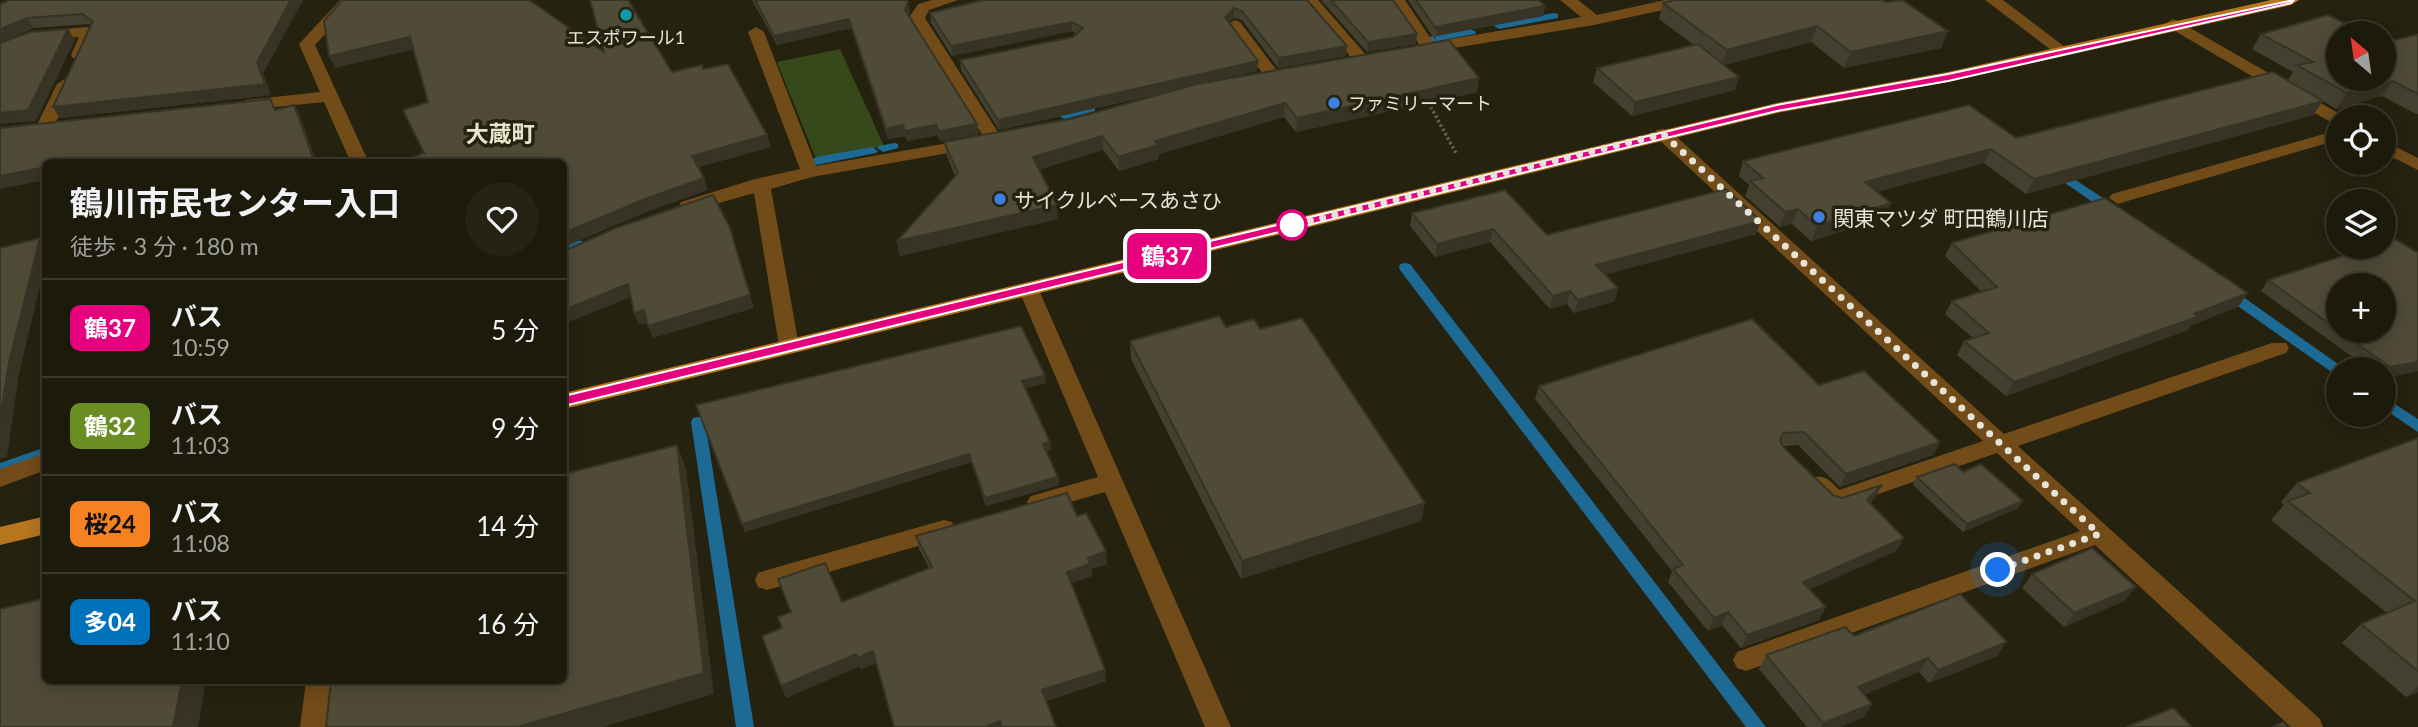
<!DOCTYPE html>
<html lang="ja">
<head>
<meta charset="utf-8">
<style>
	:root { --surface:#1c1a0b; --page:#252314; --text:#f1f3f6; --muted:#a0a19d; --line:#3a382c }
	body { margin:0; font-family:Lato,"Noto Sans JP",sans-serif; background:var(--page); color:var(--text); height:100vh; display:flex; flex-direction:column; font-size:26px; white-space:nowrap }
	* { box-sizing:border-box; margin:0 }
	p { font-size:23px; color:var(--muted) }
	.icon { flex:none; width:38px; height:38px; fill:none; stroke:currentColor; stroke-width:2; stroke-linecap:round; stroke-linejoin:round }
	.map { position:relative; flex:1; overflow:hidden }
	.panel { position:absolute; left:42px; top:159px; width:525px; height:525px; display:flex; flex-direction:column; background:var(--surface); border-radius:10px; box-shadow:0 4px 18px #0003,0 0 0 2px var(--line) }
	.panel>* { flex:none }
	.badge { padding:0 14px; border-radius:10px; font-size:24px; line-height:46px }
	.needle { width:46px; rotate:331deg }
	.controls { position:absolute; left:2326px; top:21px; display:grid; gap:14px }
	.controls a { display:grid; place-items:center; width:70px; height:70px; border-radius:50%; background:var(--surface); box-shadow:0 4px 18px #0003,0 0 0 2px var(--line); font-size:35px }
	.you { position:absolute; width:35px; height:35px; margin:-18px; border:5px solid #fff; border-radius:50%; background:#1a73e8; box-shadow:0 0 0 10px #1a73e833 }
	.map>.badge { position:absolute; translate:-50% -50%; box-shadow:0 0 0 4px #fff }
	.round { display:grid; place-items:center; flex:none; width:74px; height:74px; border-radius:37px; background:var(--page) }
	.overview { display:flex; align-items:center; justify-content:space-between; height:119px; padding:0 28px }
	h1 { font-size:33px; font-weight:700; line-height:52px }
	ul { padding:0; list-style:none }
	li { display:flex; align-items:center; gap:21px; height:98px; padding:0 28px; border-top:2px solid var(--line) }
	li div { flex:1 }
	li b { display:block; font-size:26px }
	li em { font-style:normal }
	li .badge { min-width:77px; font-weight:700; text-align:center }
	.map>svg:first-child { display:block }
	.green { fill:#36491a }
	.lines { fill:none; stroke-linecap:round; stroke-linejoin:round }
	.stream { fill:#1d6a95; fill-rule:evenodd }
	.path { stroke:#62604f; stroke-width:3.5; stroke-dasharray:2.5 2.5; stroke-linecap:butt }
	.minor { fill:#714b18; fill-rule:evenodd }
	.major { fill:#b6761c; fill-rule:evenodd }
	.wall { fill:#44402f }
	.shaded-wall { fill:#373426 }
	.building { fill:#4f4b37; stroke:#373426; stroke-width:2 }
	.line { fill:#e6007e; stroke:#fff; stroke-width:2 }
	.walk { stroke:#e6e4d8; stroke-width:7; stroke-dasharray:0 12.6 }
	.culture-dot { fill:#0f9aa8; stroke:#25220f; stroke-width:2.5 }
	.shop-dot { fill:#3f7fe0; stroke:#25220f; stroke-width:2.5 }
	.stop-dot { fill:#fff; stroke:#e6007e; stroke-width:3.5 }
	.labels { text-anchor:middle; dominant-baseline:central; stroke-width:7; stroke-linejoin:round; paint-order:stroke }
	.far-poi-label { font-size:18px; fill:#e6e4d8; stroke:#25220f }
	.poi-label { font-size:21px; fill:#e6e4d8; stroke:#25220f; text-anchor:start }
	.neighbourhood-label { font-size:23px; font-weight:bold; fill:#e8e4cc; stroke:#25220f }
</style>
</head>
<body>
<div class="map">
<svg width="2418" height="727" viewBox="0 0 2418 727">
	<rect width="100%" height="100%" fill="#25220f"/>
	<path class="green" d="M840,49L884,146L816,159L777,62Z"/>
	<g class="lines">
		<g class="stream">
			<path d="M1554,13L1558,14V18L1499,29L1494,26L1499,23Z"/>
			<path d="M1471,29L1476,32L1475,34L1432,42L1427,39L1432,36Z"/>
			<path d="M1091,106L1095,107V111L1065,119L1059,116L1061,114Z"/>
			<path d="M894,143L898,144V148L883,152L877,148L879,146Z"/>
			<path d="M872,147L878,151L876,153L816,165L810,161L816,157Z"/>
			<path d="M2056,167L2115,206L2117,209L2115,212H2107L2052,174V168Z"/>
			<path d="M578,240L582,241L584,244L582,247L564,255V246Z"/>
			<path d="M1405,263L1410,264L1766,727H1746L1400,270L1399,267L1400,264Z"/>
			<path d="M2227,288L2232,289L2345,369H2338V375L2333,373L2222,295L2220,292Z"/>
			<path d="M2384,397L2418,419V432L2384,409Z"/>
			<path d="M698,417L703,418L705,422L754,727H736L691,422L693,418Z"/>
			<path d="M46,447V458L0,475V463Z"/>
		</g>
		<path class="path" d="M1426,98L1457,155"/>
		<g class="minor">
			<path d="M340,0H356L315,45L369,163H351L324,102L246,110L238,105L246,100L320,92L299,44Z"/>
			<path d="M932,0H958L929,10L925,18L1003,140L1000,144H988L909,18L918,4Z"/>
			<path d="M1302,0H1318L1367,56V62H1355Z"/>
			<path d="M1389,0H1405L1433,42L1581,17L1560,0H1578L1597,15L1665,0H1694L1686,5L1594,25L1423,53L1415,48L1419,44Z"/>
			<path d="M1985,0H2003L2069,50L2061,55L2055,53Z"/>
			<path d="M2173,19L2178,21L2345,117H2338V124L2332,123L2168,27L2165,24Z"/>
			<path d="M1235,20L1240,22L1278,72V78H1266L1227,25Z"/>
			<path d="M89,27L97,32L85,58H73L71,55L79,37L37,40L0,56V45L34,31Z"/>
			<path d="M756,27L764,32L816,166L971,139L980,144L971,149L812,177L771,189L799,346L789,353L779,346L754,193L688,212L679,206L681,202L755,179L800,169L748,32Z"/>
			<path d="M65,79L73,84L54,127L45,132L39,131L36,127L57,84Z"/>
			<path d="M1663,129L1669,130L2004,434L2272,343H2286L2289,348L2286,353L2018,446L2320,719L2323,727H2291L2095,545L1746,671L1737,668L1733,660L1737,652L2080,531L1997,453L1835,509C1823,505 1813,495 1808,484L1811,478C1824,474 1830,480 1839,490L1983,441L1657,138L1654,134L1657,130Z"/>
			<path d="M2338,130V140L2124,202L2118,204L2109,198L2112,194Z"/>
			<path d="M2384,141L2418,158V170L2384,153Z"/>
			<path d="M1028,282L1038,288L1231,727H1205L1105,492L1039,511L1031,508L1027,502L1031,496L1098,477L1018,288Z"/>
			<path d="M46,453V470L0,487V469Z"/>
			<path d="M944,520L952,522L956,529L952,536L767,590L758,587L755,580L758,573L767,570Z"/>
			<path d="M306,681H332L326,727H300Z"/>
		</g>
		<g class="major">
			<path d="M2271,0H2299L2291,5L1948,82L1777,113L564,409V393L1777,103L1948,72Z"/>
			<path d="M46,516V534L0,545V527Z"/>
		</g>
	</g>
	<g class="wall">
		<path d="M303,0L263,73L271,95L60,118L53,107L90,25L89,24L34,28L0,4Z"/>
		<path d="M752,0H907L910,12L909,15L977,124L979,134L940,141L938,135L907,141L905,136L888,139L851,28L777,45Z"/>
		<path d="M1307,0L1346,56L1278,68L1242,20L1234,18L1229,22L1258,61L1257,71L1217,80L1477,92L1296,132L1284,117L1159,154V159L1119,171L1103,150L1040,169L1058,219L900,256L897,241L955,176L947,156L944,142L1075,118L1176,90L999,130L961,70L960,60L1073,37L1076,34L1072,31L952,56L931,23L930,13Z"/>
		<path d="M1321,0H1393L1416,44L1367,52Z"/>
		<path d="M1408,0H1539L1545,6L1543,16L1436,36L1435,40Z"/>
		<path d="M1675,0L1941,48L1844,68L1811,42L1725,65L1735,90L1632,116L1593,82L1597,68L1694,45L1659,19L1663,3Z"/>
		<path d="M2261,34L2384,43L2418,34V114H2416L2382,96L2336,109L2323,101L2313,115L2026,194L1984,163L1877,192L1891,203L1884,218L1811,241L1792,224L1780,227L1745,196L1749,185L1739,176L1743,161L2016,138L2288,80L2293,72L2252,49Z"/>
		<path d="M1412,213L1547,235L1756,234L1606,274L1615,301L1574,313L1567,304L1550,309L1490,242L1435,257L1410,226Z"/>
		<path d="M1952,243L2239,306L2192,325L2188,330L2006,396L1957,355L1964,341L1973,338L1945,314L1952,301L1982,292L1945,256Z"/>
		<path d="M2418,253V371L2384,378V369H2369L2261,291L2268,280Z"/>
		<path d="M1226,327L1260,329L1421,521L1241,579L1131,359L1130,341Z"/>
		<path d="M1045,375L1046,383L1025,388L1050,442L1051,450L1046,451L1058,477L1059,485L986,506L971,462L745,532L696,405Z"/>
		<path d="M1819,385L1940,442L1933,455L1840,487L1798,445L1783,446L1833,495L1842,498H1875L1870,503L1896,551L1810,589L1819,620L1741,648L1722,625L1708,631L1668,582L1672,571L1535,399L1539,386Z"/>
		<path d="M2418,438V692L2406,697L2342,643L2361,624L2387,613L2271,520L2284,505L2281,502L2297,483Z"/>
		<path d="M1963,472L2023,501L2018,508L1963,532L1913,485L1917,477Z"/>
		<path d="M1077,516L1107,564L1091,569L1092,576L1071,583L1106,681L1046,701L1056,727H894L877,663L861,669L860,666L786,698L782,628L842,602L929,568L919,549L916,536Z"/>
		<path d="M2032,574L2136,587L2124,601L2064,627L2022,588Z"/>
		<path d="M1766,655L1997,656L1929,683L1919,672L1864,694V717L1840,727H1807L1759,669Z"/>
	</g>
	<g class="shaded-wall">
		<path d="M291,0H303L263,73L271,95L60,118L53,107L257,62Z"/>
		<path d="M908,2L910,12L907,19L905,10Z"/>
		<path d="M1545,6L1543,16L1436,36L1435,40L1437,30L1435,27Z"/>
		<path d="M1234,8V18L1225,27V17Z"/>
		<path d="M27,18L34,28L0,43V29Z"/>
		<path d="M849,19L851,28L777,45L774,36Z"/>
		<path d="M1072,22V31L952,56L951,46Z"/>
		<path d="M1817,26L1811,42L1722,66L1727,50Z"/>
		<path d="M68,29L75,40L36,121L0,124V113Z"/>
		<path d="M1948,31L1941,48L1844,68L1851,52Z"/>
		<path d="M1417,34L1416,44L1367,52L1368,42Z"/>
		<path d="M410,37L416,49L335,68L329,56Z"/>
		<path d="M1347,46L1346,56L1278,68L1279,58Z"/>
		<path d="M1258,61L1257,71L999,130L998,120Z"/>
		<path d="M1739,77L1735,90L1632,116L1635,102Z"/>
		<path d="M1479,78L1477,92L1296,132L1297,118Z"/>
		<path d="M2393,81L2382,96L2336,109L2347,93Z"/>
		<path d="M2323,101L2313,115L2026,194L2034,179Z"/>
		<path d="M1285,103L1284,117L1159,154V159L1119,171L1118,157L1155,141Z"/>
		<path d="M294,105L300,116L317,163H315Z"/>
		<path d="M977,124L979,134L940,141L939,131Z"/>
		<path d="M903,125L905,136L888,139L886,129Z"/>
		<path d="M936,125L938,135L907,141L905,131Z"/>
		<path d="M767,135L771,147L696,168L692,156Z"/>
		<path d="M1102,136L1103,150L1035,171L1033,157Z"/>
		<path d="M1991,149L1984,163L1859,197L1865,182Z"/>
		<path d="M46,167V180L0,189V176Z"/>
		<path d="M704,178L708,190L649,211L564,247V233L645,199Z"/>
		<path d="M1891,203L1884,218L1811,241L1817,226Z"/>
		<path d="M1057,205L1058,219L900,256L897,241Z"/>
		<path d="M1798,209L1792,224L1780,227L1785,212Z"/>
		<path d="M1761,221L1756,234L1593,278L1596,265Z"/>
		<path d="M730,228L754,308L653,338L648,326Z"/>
		<path d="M1493,229L1490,242L1435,257L1437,244Z"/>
		<path d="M40,238L46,246V263L19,373L7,457L0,459V420L9,362Z"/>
		<path d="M628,284L633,296L564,324V310Z"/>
		<path d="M1618,288L1615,301L1574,313L1578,300Z"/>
		<path d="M1570,291L1567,304L1550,309L1553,296Z"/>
		<path d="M2248,293L2239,306L2192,325L2188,330L2006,396L2014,382Z"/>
		<path d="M644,310L649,323L639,325L634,313Z"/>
		<path d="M2418,362V371L2384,378V375L2390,367Z"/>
		<path d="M1045,375L1046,383L1023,389L1022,381Z"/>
		<path d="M1050,442L1051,450L1044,452L1043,444Z"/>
		<path d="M1940,442L1933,455L1840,487L1846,474Z"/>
		<path d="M677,445L686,468L714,694L603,727H517Z"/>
		<path d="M969,454L971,462L745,532L742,524Z"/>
		<path d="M1058,477L1059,485L986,506L985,498Z"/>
		<path d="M1882,485L1875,498L1860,513L1867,500Z"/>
		<path d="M2023,501L2018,508L1963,532L1967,524Z"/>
		<path d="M1425,503L1421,521L1241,579L1242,561Z"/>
		<path d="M1904,538L1896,551L1797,595L1803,582Z"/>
		<path d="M1106,551L1107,564L1091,569L1092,576L1068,584L1067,572L1088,558Z"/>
		<path d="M2136,587L2124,601L2064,627L2074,613Z"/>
		<path d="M1826,607L1819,620L1741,648L1747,635Z"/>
		<path d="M1728,612L1722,625L1708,631L1714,618Z"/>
		<path d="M2007,642L1997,656L1929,683L1938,670Z"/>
		<path d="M873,651L877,663L861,669L858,658Z"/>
		<path d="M856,654L860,666L786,698L781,686Z"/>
		<path d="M1928,658L1919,672L1849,701L1858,687Z"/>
		<path d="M1105,670L1106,681L1044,702L1042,690Z"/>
		<path d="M182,681H206L198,727H173Z"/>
		<path d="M2418,687V692L2406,697Z"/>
		<path d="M1872,704L1864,717L1840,727H1821L1823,723Z"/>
		<path d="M1000,721L1001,727H986Z"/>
	</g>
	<g class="building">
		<path d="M9,0H291L257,62L265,84L53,107L93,21L82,14L27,18L0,29V4Z"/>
		<path d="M342,0H529L604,52L590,0H628L672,72L702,65L703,69L728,64L767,135L692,156L704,178L645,199L564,233V163H415L413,157L424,153L403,110L428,102L410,37L329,56L324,21Z"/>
		<path d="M755,0H907L908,2L905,10L977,124L939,131L936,125L905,131L903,125L886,129L849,19L774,36Z"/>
		<path d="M983,0H1307L1347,46L1279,58L1242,11L1234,8L1225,17L1258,61L998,120L960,60L1073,37L1083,28L1072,22L951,46L930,13Z"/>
		<path d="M1331,0H1393L1417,34L1368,42Z"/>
		<path d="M1416,0H1539L1545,6L1435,27L1437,30Z"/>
		<path d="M1675,0H1883L1885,2L1902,0L1948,31L1851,52L1817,26L1727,50L1663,3Z"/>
		<path d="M2328,15L2364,33H2338V79H2384V43L2418,34V94L2393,81L2347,93L2297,65L2313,62L2261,34Z"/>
		<path d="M68,29L28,110L0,113V43L30,32Z"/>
		<path d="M1449,40L1479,78L1297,118L1285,103L1155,141L1159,145L1118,157L1102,136L1033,157L1057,205L897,241L958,173L944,142L1075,118L1197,84Z"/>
		<path d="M1698,44L1739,77L1635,102L1597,68Z"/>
		<path d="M2273,72L2323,101L2034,179L1991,149L1865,182L1891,203L1817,226L1798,209L1785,212L1750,181L1763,178L1743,161L1969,105L2016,138Z"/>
		<path d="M270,99L275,110L294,105L314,161L329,157L331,163H46V167L0,176V128Z"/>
		<path d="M1726,189L1761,221L1596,265L1618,288L1578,300L1570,291L1553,296L1493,229L1437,244L1412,213L1505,190L1547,235Z"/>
		<path d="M713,195L730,228L750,295L648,326L644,310L634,313L628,284L564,310V251L616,228Z"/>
		<path d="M2105,198L2248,293L2194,314L2197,317L2014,382L1964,341L1989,333L1952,301L1997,287L1952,243Z"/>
		<path d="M40,238L9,362L0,420V248Z"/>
		<path d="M2395,239L2418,253V362L2390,367L2339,331H2384V285H2338V330L2268,280L2371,247H2384V243Z"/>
		<path d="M1219,316L1226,327L1254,319L1260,329L1302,318L1425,503L1242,561L1130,341Z"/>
		<path d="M1752,319L1819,385L1864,371L1940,442L1846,474L1804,432L1783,433L1780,441L1784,448L1833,495L1842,498L1882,485L1867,500L1904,538L1803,582L1826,607L1747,635L1728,612L1714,618L1673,569L1683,565L1539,386Z"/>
		<path d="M1021,326L1045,375L1022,381L1050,442L1043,444L1058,477L985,498L969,454L742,524L696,405Z"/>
		<path d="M2418,438V671L2361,624L2415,601L2288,501L2310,493L2297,483Z"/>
		<path d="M677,445L704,673L517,727H326L331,681H564V474Z"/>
		<path d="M1955,464L1963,472L1981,464L2023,501L1967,524L1917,477Z"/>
		<path d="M1067,493L1077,516L1086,513L1106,551L1088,558L1090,564L1067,572L1105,670L1042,690L1056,727H1002L1000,721L986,727H894L873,651L858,658L856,654L781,686L762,636L782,628L778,617L791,612L778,579L825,563L842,602L932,567L916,536Z"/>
		<path d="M2092,548L2136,587L2074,613L2032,574Z"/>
		<path d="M1960,594L2007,642L1938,670L1928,658L1858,687L1872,704L1823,723L1766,655L1845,627L1854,636Z"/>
		<path d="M46,598V681H182L173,727H0V609Z"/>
		<path d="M2173,708L2192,727H2126Z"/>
		<path d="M2283,722L2288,727H2272Z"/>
	</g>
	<path class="line" d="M2291,3L1948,81L1777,111L564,406L556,401L564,396L1777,105L1948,74L2294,0Z"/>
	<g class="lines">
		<path class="walk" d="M1292,225L1289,226L1663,134L2099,534L1998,570"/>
	</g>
	<circle class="culture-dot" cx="626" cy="15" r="7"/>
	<g class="shop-dot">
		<circle cx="1334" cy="103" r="7"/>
		<circle cx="1000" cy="199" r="7"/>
		<circle cx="1819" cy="217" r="7"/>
	</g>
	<circle class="stop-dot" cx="1292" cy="225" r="14"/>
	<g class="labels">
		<g class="far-poi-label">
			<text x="626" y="37">エスポワール1</text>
			<text x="1348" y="103" text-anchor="start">ファミリーマート</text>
		</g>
		<g class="poi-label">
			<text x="1014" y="199">サイクルベースあさひ</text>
			<text x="1833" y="217">関東マツダ 町田鶴川店</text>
		</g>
		<g class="neighbourhood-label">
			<text x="500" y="133">大蔵町</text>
		</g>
	</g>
</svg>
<div class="controls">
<a><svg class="needle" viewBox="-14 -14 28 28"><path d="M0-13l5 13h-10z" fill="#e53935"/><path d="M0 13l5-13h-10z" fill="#a0a19d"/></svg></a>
<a><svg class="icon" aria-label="locate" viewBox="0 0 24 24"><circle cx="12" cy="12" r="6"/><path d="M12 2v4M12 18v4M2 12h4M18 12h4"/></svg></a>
<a><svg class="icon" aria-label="layers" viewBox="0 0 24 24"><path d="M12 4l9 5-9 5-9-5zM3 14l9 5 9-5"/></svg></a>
<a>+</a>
<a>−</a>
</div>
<div class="you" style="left:1998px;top:570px"></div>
<b class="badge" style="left:1167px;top:256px;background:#e6007e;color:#fff">鶴37</b>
<section class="panel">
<div class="overview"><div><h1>鶴川市民センター入口</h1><p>徒歩 · 3 分 · 180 m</p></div><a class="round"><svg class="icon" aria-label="heart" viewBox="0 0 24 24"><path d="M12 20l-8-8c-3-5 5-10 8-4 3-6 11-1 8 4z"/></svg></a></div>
<ul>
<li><span class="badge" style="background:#e6007e;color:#fff">鶴37</span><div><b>バス</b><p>10:59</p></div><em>5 分</em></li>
<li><span class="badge" style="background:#6b8e23;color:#fff">鶴32</span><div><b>バス</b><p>11:03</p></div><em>9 分</em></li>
<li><span class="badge" style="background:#f58220;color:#111">桜24</span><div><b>バス</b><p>11:08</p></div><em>14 分</em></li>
<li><span class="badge" style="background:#0072bc;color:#fff">多04</span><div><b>バス</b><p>11:10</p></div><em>16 分</em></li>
</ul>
</section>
</div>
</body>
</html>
